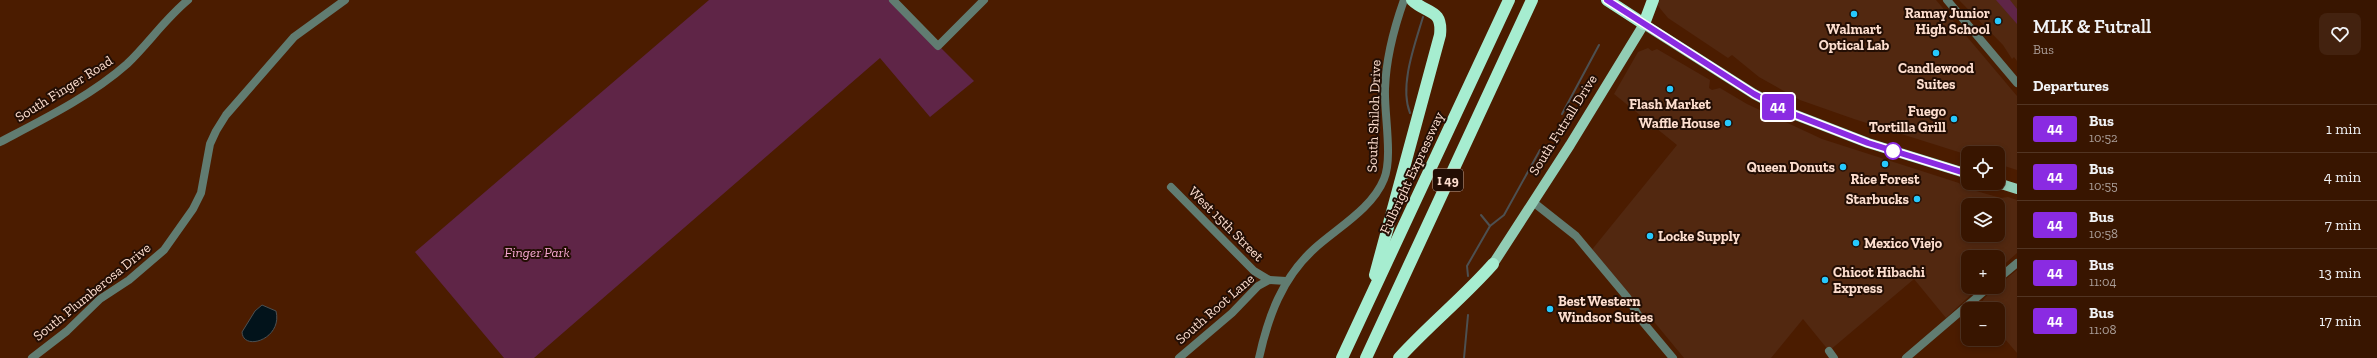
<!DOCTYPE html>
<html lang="en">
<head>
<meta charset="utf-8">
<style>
	:root { --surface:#381500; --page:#43220f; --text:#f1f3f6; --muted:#ab9f99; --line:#523422 }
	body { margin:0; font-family:"Zilla Slab",serif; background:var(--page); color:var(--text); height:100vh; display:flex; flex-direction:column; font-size:15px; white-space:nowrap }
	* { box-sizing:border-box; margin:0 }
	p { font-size:13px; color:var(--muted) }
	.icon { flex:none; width:22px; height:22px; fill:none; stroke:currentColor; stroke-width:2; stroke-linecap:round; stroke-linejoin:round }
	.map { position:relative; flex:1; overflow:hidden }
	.panel { display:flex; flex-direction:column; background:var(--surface); width:360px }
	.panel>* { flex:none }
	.badge { padding:0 8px; border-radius:3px; font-size:14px; line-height:26px }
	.controls { position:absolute; left:1961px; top:146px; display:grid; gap:8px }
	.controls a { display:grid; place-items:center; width:44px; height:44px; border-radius:8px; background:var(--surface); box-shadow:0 2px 6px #0003,0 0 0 1px var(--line); font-size:20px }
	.map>.badge { position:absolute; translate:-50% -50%; box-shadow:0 0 0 2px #fff }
	h2 { padding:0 16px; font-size:15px; line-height:36px }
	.round { display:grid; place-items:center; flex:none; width:42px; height:42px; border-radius:8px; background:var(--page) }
	.overview { display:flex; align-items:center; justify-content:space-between; height:68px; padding:0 16px }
	h1 { font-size:19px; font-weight:600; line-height:30px }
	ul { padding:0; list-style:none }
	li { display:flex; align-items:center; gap:12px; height:48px; padding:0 16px; border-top:1px solid var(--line) }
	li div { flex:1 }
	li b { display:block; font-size:15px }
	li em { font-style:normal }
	li .badge { min-width:44px; font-weight:700; text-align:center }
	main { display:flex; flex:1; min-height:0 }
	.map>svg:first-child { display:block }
	.built { fill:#522810; fill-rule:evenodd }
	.green { fill:#5f2547 }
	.water { fill:#02131b; stroke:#4d5051 }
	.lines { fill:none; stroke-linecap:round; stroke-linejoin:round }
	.stream { stroke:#4d5051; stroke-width:2 }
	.minor { stroke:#617c71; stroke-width:8 }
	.major { stroke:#92cdb5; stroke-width:10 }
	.highway { stroke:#a6edd0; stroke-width:12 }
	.line-casing { stroke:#fff; stroke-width:9 }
	.line { stroke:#8a2be2; stroke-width:6 }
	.poi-dot { fill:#26c9fe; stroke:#230e04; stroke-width:1.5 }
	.stop-dot { fill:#fff; stroke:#8a2be2; stroke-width:2 }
	.labels { text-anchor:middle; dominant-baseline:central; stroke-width:4; stroke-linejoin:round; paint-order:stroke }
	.shield { fill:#230e04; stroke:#bca092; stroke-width:1 }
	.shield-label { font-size:13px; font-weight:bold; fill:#fddecf }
	.poi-label { font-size:14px; font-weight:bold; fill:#fddecf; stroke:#230e04; text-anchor:end }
	.street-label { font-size:14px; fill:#fddecf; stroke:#230e04 }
	.park-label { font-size:14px; font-style:italic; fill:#f7a7d1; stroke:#230e04 }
</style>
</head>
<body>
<main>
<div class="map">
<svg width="2017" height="358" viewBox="0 0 2017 358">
	<rect width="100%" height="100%" fill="#4b1c00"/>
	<g class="built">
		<path d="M1659,0H1936L2017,96V170L1998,164V153H1968V155L1854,119L1800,100L1759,77L1732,55L1728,58L1668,18L1658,6Z"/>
		<path d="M1959,0H2017V61L2014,57L2012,59L2003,45Z"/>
		<path d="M1648,48L1652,51L1657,49L1710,80L1709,88L1712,90L1720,88L1747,104L1822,139L1959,183L1962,187L2001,198L2008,197L2017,200V253L1998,270V257H1968V287H1979L1946,318L1914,279L1829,351L1803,319L1771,358H1684L1646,312L1639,316L1590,252L1677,145L1614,94L1638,52ZM1968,205H1998V235H1968Z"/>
		<path d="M2017,270V353L1998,331V309H1979L1978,306L1991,291Z"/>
	</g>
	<g class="green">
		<path d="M709,0H893L974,81L930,117L880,58L534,358H504L415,252Z"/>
		<path d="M1996,0H2010L2017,9V24Z"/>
	</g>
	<path class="water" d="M262,305L276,311C283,339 243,352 242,332L255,311Z"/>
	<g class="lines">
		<g class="stream">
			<path d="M1410,113C1399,86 1415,44 1423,17"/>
			<path d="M1562,114L1599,45"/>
			<path d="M1481,215L1490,226"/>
			<path d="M1468,276L1467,266L1490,226L1504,215L1540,150"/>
			<path d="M1464,358L1468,315"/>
		</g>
		<g class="minor">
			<path d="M893,0L938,46L984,0"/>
			<path d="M1947,0L2017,83"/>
			<path d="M0,142C42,120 91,96 127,64C148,44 165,19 188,0"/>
			<path d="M1171,187L1254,271L1269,280L1286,281"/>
			<path d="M1533,202L1576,236L1627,297L1642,321L1673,358"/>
			<path d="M1998,279L2017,263"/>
			<path d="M1829,351L1834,358"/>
			<path d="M32,358L67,331L100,299L129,280L164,250L193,209L201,193L210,144L216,131L226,115L294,37L345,0"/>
			<path d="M1179,358L1232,313L1258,286L1269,280"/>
			<path d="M1259,358C1268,317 1282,278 1314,249C1337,228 1372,209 1384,179C1393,158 1384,113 1385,89C1386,58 1394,28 1404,0"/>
			<path d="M1906,358L1989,287"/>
		</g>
		<g class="major">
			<path d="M1998,183L2017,189"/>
			<path d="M1493,264L1570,145L1644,24L1754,94L1788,112L1868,143L1968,174"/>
		</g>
		<g class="highway">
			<path d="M1607,0L1644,24L1653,0"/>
			<path d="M1375,275L1440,35C1443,8 1426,14 1412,0"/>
			<path d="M1342,358L1509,0"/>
			<path d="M1366,358L1532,0"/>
			<path d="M1399,358C1429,325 1464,297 1493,264"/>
		</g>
	</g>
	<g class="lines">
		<g class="line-casing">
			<path id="line" d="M1607,0L1754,94L1788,112L1868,143L1968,174"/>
		</g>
		<use href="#line" class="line"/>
	</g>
	<g class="poi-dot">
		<circle cx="1854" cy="14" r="4"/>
		<circle cx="1998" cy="21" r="4"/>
		<circle cx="1936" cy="53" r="4"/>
		<circle cx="1670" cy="89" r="4"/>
		<circle cx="1954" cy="119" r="4"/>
		<circle cx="1728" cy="123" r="4"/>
		<circle cx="1885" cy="164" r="4"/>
		<circle cx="1843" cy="167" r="4"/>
		<circle cx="1917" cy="199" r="4"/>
		<circle cx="1650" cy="236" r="4"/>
		<circle cx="1856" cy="243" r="4"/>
		<circle cx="1825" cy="280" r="4"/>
		<circle cx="1550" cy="309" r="4"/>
	</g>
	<circle class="stop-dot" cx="1893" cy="151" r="8"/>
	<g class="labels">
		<rect class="shield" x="1433" y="169" width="30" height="22" rx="3"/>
		<g class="shield-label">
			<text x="1448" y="180">I 49</text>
		</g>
		<g class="poi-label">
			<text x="1990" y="13">Ramay Junior<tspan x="1990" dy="16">High School</tspan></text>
			<text x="1854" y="29" text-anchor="middle">Walmart<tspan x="1854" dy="16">Optical Lab</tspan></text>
			<text x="1936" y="68" text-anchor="middle">Candlewood<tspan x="1936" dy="16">Suites</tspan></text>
			<text x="1670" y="104" text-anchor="middle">Flash Market</text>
			<text x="1946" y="111">Fuego<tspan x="1946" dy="16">Tortilla Grill</tspan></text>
			<text x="1720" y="123">Waffle House</text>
			<text x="1835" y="167">Queen Donuts</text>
			<text x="1885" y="179" text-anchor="middle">Rice Forest</text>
			<text x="1909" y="199">Starbucks</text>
			<text x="1658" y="236" text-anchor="start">Locke Supply</text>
			<text x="1864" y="243" text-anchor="start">Mexico Viejo</text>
			<text x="1833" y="272" text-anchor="start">Chicot Hibachi<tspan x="1833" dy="16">Express</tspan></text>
			<text x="1558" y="301" text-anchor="start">Best Western<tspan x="1558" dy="16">Windsor Suites</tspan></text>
		</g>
		<g class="street-label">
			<text transform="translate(64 89) rotate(-32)">South Finger Road</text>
			<text transform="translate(1374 116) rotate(-88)">South Shiloh Drive</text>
			<text transform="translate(1563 125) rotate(-58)">South Futrall Drive</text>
			<text transform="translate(1412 173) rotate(-65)">Fulbright Expressway</text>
			<text transform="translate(1226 224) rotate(45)">West 15th Street</text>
			<text transform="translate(92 292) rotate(-39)">South Plumberosa Drive</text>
			<text transform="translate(1215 309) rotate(-41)">South Root Lane</text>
		</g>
		<g class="park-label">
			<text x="537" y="252">Finger Park</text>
		</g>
	</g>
</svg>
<div class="controls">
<a><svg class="icon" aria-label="locate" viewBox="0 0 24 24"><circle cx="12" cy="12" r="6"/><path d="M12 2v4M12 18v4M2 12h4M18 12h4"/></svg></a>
<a><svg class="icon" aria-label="layers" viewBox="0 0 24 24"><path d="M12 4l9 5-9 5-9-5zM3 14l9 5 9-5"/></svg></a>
<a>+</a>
<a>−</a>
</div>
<b class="badge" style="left:1778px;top:107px;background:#8a2be2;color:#fff">44</b>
</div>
<section class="panel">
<div class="overview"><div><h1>MLK &amp; Futrall</h1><p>Bus</p></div><a class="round"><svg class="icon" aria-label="heart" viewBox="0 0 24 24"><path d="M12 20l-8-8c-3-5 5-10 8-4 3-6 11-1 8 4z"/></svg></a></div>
<h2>Departures</h2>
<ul>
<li><span class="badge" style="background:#8a2be2;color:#fff">44</span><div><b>Bus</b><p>10:52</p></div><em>1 min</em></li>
<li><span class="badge" style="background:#8a2be2;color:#fff">44</span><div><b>Bus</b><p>10:55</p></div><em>4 min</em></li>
<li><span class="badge" style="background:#8a2be2;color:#fff">44</span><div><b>Bus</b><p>10:58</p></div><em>7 min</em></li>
<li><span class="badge" style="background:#8a2be2;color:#fff">44</span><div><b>Bus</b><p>11:04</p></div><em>13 min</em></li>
<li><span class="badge" style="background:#8a2be2;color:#fff">44</span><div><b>Bus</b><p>11:08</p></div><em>17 min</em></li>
</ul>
</section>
</main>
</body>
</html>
